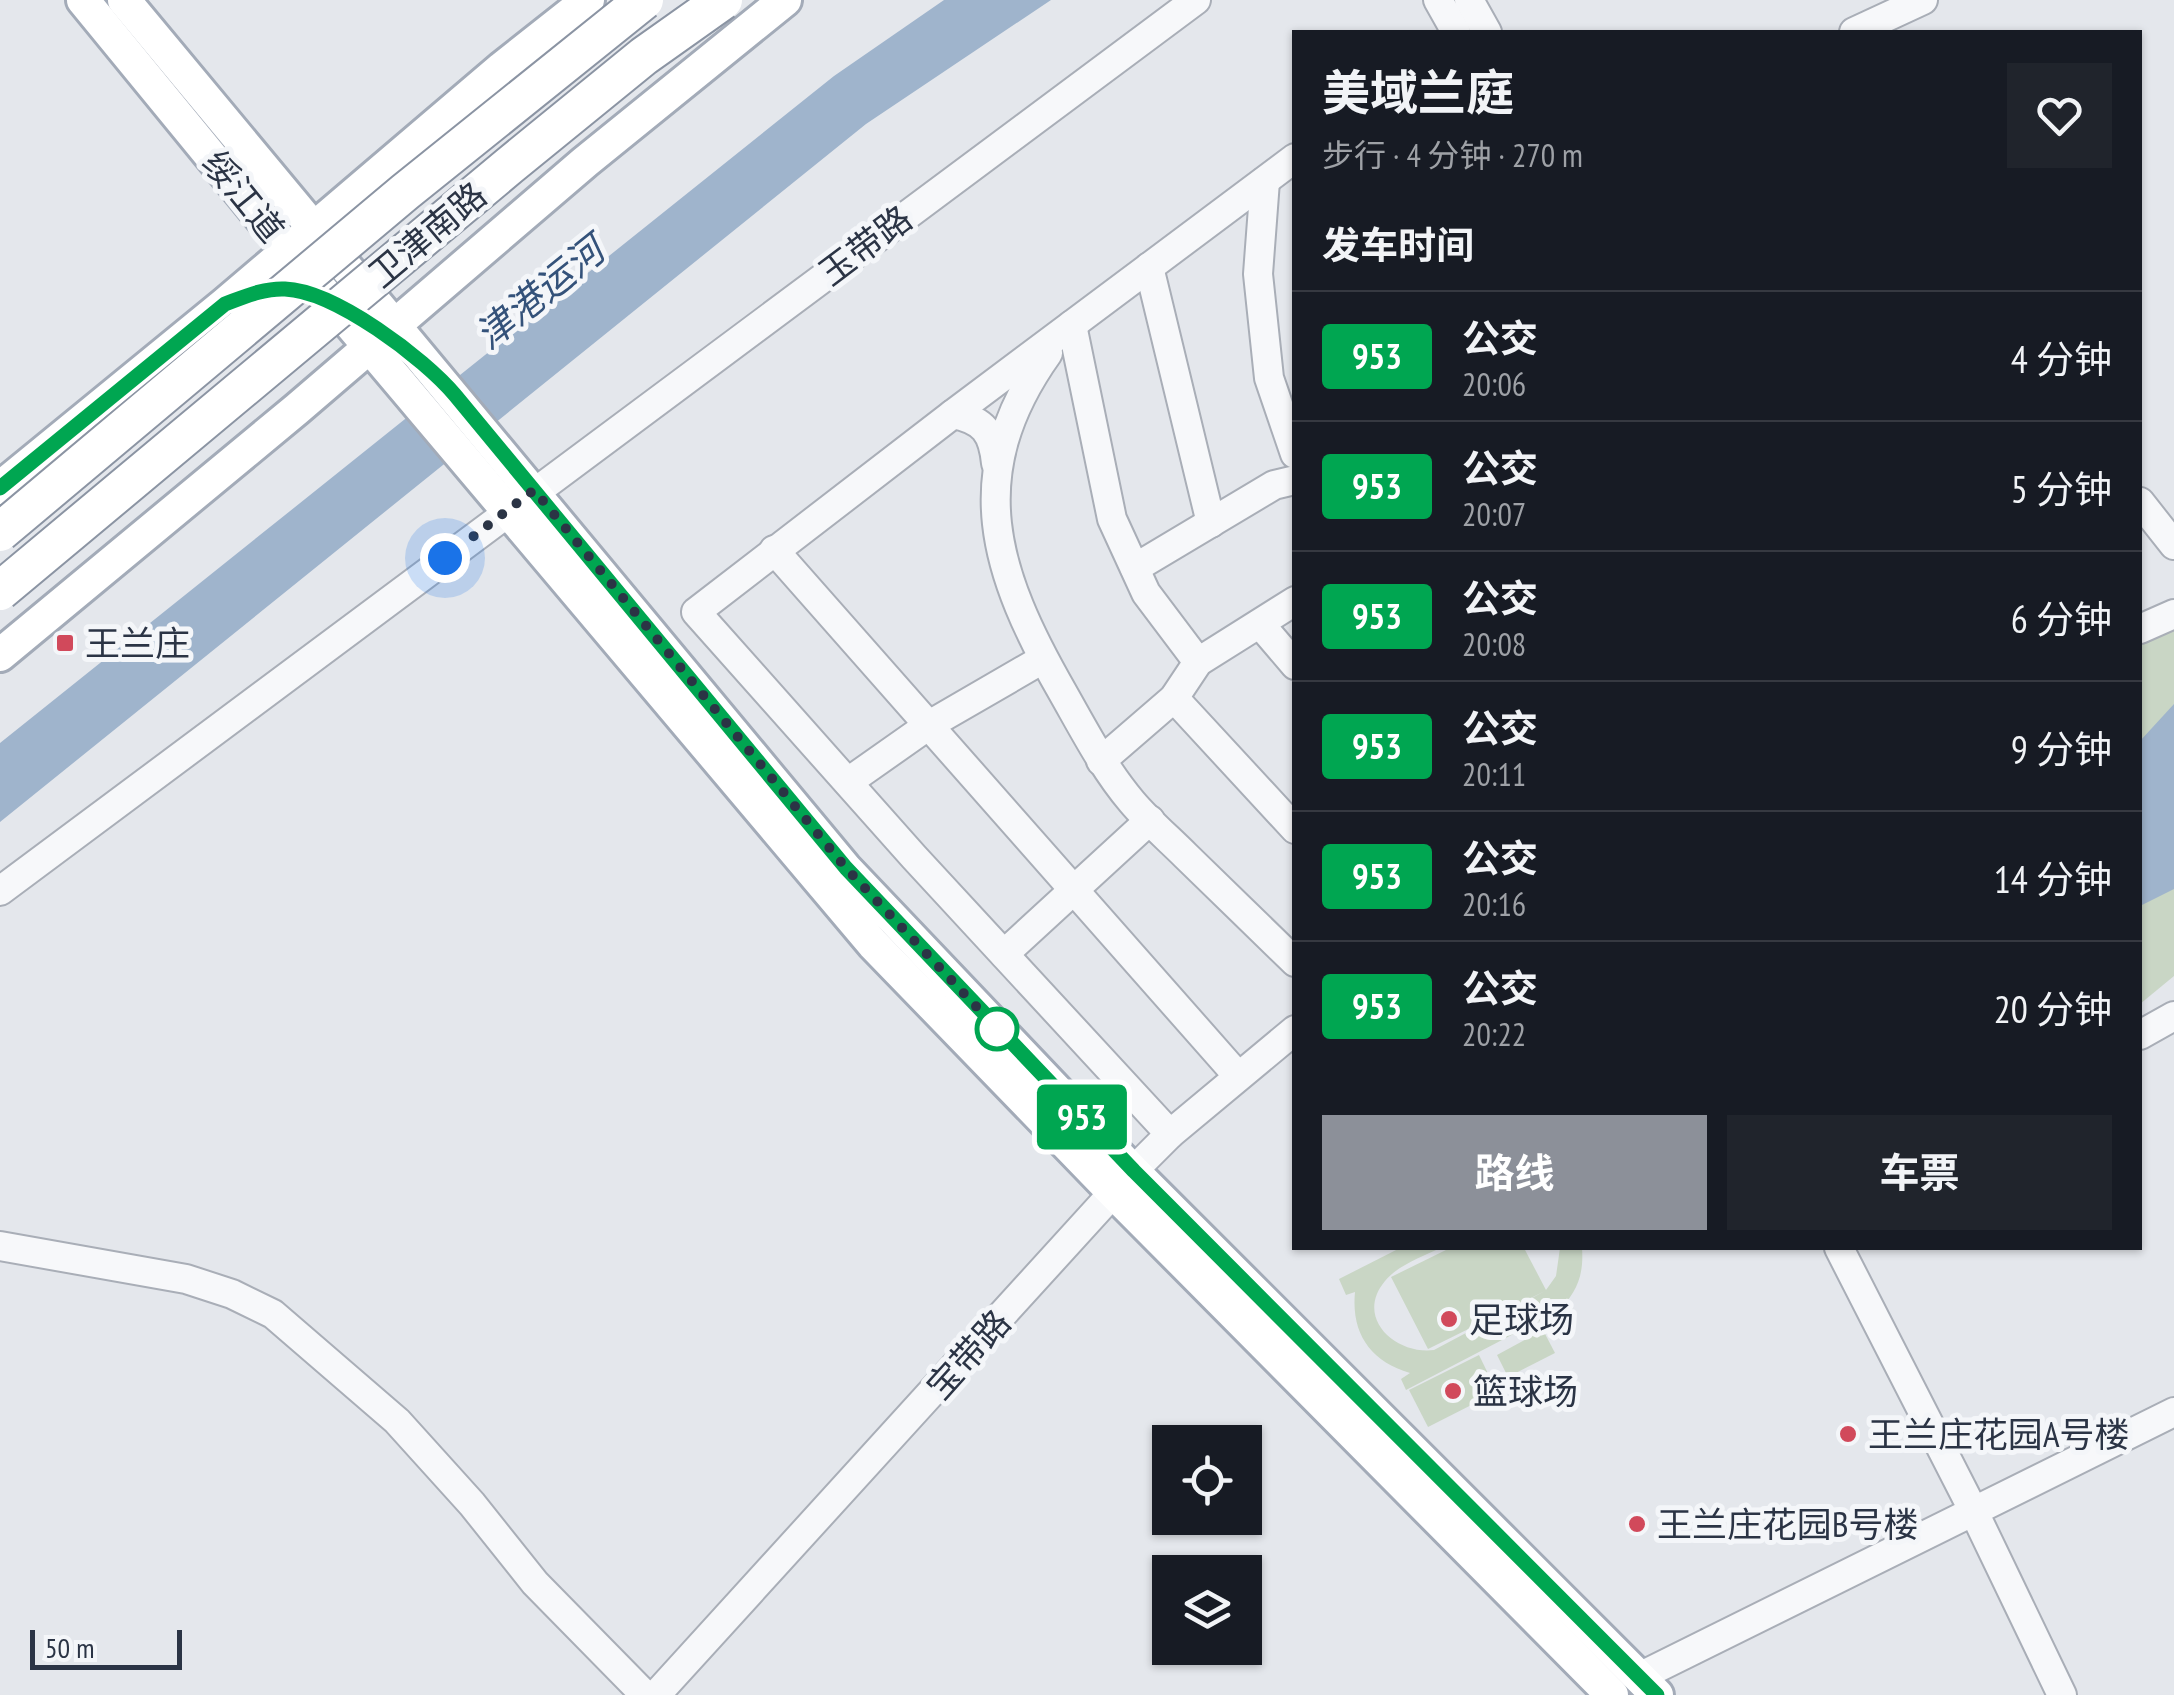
<!DOCTYPE html>
<html lang="zh">
<head>
<meta charset="utf-8">
<style>
	:root { --surface:#171b24; --page:#20242c; --text:#f1f3f6; --muted:#9ea1a6; --line:#363941; --accent:#8c9099 }
	body { margin:0; font-family:"PT Sans Narrow","Noto Sans SC",sans-serif; background:var(--page); color:var(--text); height:100vh; display:flex; flex-direction:column; font-size:38px; white-space:nowrap }
	* { box-sizing:border-box; margin:0 }
	p { font-size:32px; color:var(--muted) }
	.icon { flex:none; width:55px; height:55px; fill:none; stroke:currentColor; stroke-width:2; stroke-linecap:round; stroke-linejoin:round }
	.map { position:relative; flex:1; overflow:hidden }
	.side { position:absolute; left:1292px; top:30px; width:850px; height:1220px; display:flex; flex-direction:column; background:var(--surface); border-radius:0px; box-shadow:0 2px 8px #0004 }
	.side>* { flex:none }
	.badge { padding:0 20px; border-radius:8px; font-size:35px; line-height:65px }
	.fabs { position:absolute; left:1152px; top:1425px; display:grid; gap:20px }
	.fabs a { display:grid; place-items:center; width:110px; height:110px; border-radius:0px; background:var(--surface); box-shadow:0 2px 8px #0004; font-size:50px }
	.scale { position:absolute; left:30px; bottom:25px; width:152px; box-sizing:border-box; padding-left:10px; border:5px solid #2b3445; border-top:0; font-size:28px; line-height:35px; white-space:nowrap; color:#2b3445; -webkit-text-stroke:8px #f4f6f9; paint-order:stroke }
	.you { position:absolute; width:50px; height:50px; margin:-25px; border:8px solid #fff; border-radius:50%; background:#1a73e8; box-shadow:0 0 0 15px #1a73e833 }
	.map>.badge { position:absolute; translate:-50% -50%; box-shadow:0 0 0 5px #fff }
	h2 { padding:0 30px; font-size:38px; line-height:90px }
	.round { display:grid; place-items:center; flex:none; width:105px; height:105px; border-radius:0px; background:var(--page) }
	.overview { display:flex; align-items:center; justify-content:space-between; height:170px; padding:0 30px }
	h1 { font-size:48px; font-weight:700; line-height:75px }
	.action { display:flex; gap:20px; margin-top:auto; padding:20px 30px }
	.action a { flex:1; height:115px; border-radius:0px; background:var(--accent); color:#fff; font-size:40px; font-weight:700; line-height:115px; text-align:center }
	.action a+a { background:var(--page); color:var(--text) }
	ul { padding:0; list-style:none }
	li { display:flex; align-items:center; gap:30px; height:130px; padding:0 30px; border-top:2px solid var(--line) }
	li div { flex:1 }
	li b { display:block; font-size:38px }
	li em { font-style:normal }
	li .badge { min-width:110px; font-weight:700; text-align:center }
	.map>svg:first-child { display:block }
	.green { fill:#c9d6c5 }
	.water { fill:#9fb4cc }
	.lines { fill:none; stroke-linecap:round; stroke-linejoin:round }
	.minor-casing { stroke:#a9aeb7; stroke-width:32 }
	.major-casing { stroke:#a3abb8; stroke-width:38 }
	.minor { stroke:#f7f8fa; stroke-width:28 }
	.major { stroke:#fff; stroke-width:32 }
	.highway-bridge-casing { stroke:#8b94a3; stroke-width:42; stroke-linecap:butt }
	.highway-bridge { stroke:#fff; stroke-width:38 }
	.line-casing { stroke:#fff; stroke-width:22 }
	.line { stroke:#00a651; stroke-width:15 }
	.walk { stroke:#2b3445; stroke-width:10; stroke-dasharray:0 18 }
	.poi-dot { fill:#d1495b; stroke:#f4f6f9; stroke-width:4 }
	.stop-dot { fill:#fff; stroke:#00a651; stroke-width:5 }
	.labels { text-anchor:middle; dominant-baseline:central; stroke-width:10; stroke-linejoin:round; paint-order:stroke }
	.street-label { font-size:35px; fill:#2b3445; stroke:#f4f6f9 }
	.poi-label { font-size:35px; fill:#2b3445; stroke:#f4f6f9; text-anchor:start }
	.water-label { font-size:38px; font-style:italic; fill:#34527a; stroke:#f4f6f9 }
</style>
</head>
<body>
<div class="map">
<svg width="2174" height="1695" viewBox="0 0 2174 1695">
	<rect width="100%" height="100%" fill="#e4e7ec"/>
	<g class="green">
		<path d="M2174,626V976L2140,1004V640Z"/>
		<path d="M1400,1248H1440C1422,1257 1398,1265 1385,1281C1354,1318 1396,1355 1434,1350L1545,1291L1428,1349L1391,1277L1450,1248H1524L1546,1290L1556,1276L1560,1248H1582C1584,1275 1577,1294 1556,1312L1406,1390L1401,1379L1410,1373C1370,1361 1351,1333 1355,1292L1346,1295L1339,1279Z"/>
		<path d="M1543,1330L1555,1353L1508,1377L1497,1355Z"/>
		<path d="M1479,1355L1497,1392L1428,1427L1409,1390Z"/>
	</g>
	<g class="water">
		<path d="M944,0H1051L866,124L0,822V743L834,76Z"/>
		<path d="M2174,704V889L2140,906V741Z"/>
	</g>
	<g class="lines">
		<g class="minor-casing">
			<g id="minor">
				<path d="M1438,0L1456,32"/>
				<path d="M1469,0L1487,32"/>
				<path d="M1854,32L1923,0"/>
				<path d="M1265,181L1258,274L1269,378L1295,454"/>
				<path d="M1149,267L1211,523"/>
				<path d="M1072,325L1112,519L1146,593L1198,662"/>
				<path d="M1048,353C961,475 994,573 1063,693C1084,730 1104,769 1132,802C1148,821 1168,838 1186,856C1222,891 1259,927 1295,962"/>
				<path d="M953,414C984,420 993,433 996,463"/>
				<path d="M2140,502L2174,545"/>
				<path d="M774,550L1238,1076"/>
				<path d="M1135,568L1274,485L1295,480"/>
				<path d="M1260,624L1295,665"/>
				<path d="M2140,629L2174,614"/>
				<path d="M1174,698L1295,829"/>
				<path d="M1101,761L1174,698L1198,662L1295,601"/>
				<path d="M848,782L929,725L1043,659"/>
				<path d="M0,891L1196,0"/>
				<path d="M1004,954L1150,820"/>
				<path d="M2140,1035L2174,1016"/>
				<path d="M1170,1134L914,857L696,612L953,414L1295,158"/>
				<path d="M0,1246L186,1279L232,1294L273,1314L397,1421L472,1504L535,1583L645,1695"/>
				<path d="M1839,1248L1974,1512L2062,1695"/>
				<path d="M1639,1677L2174,1412"/>
				<path d="M656,1695L1133,1171L1170,1134L1295,1030"/>
			</g>
		</g>
		<g class="major-casing">
			<g id="major">
				<path d="M83,0L287,249L873,944L1114,1193L1612,1695"/>
				<path d="M124,0L845,868L1133,1171L1657,1695"/>
				<path d="M0,488L225,304L502,68L588,0"/>
				<path d="M0,655L297,409L585,162L785,0"/>
			</g>
		</g>
		<use href="#minor" class="minor"/>
		<use href="#major" class="major"/>
		<g class="highway-bridge-casing">
			<g id="highway-bridge">
				<path d="M0,532L405,192L644,0"/>
				<path d="M0,591L509,166L644,56L723,0"/>
			</g>
		</g>
		<use href="#highway-bridge" class="highway-bridge"/>
	</g>
	<g class="lines">
		<g class="line-casing">
			<path id="line" d="M0,488L225,304C244,297 264,288 285,289C335,291 424,358 455,395L846,868L1134,1171L1657,1695"/>
		</g>
		<use href="#line" class="line"/>
		<path class="walk" d="M445,558L534,490L846,868L1002,1034L997,1029"/>
	</g>
	<g class="poi-dot">
		<rect x="55" y="633" width="20" height="20" rx="5"/>
		<circle cx="1449" cy="1319" r="10"/>
		<circle cx="1453" cy="1391" r="10"/>
		<circle cx="1848" cy="1434" r="10"/>
		<circle cx="1637" cy="1524" r="10"/>
	</g>
	<circle class="stop-dot" cx="997" cy="1029" r="20"/>
	<g class="labels">
		<g class="street-label">
			<text transform="translate(244 196) rotate(51)">绥江道</text>
			<text transform="translate(427 234) rotate(-40)">卫津南路</text>
			<text transform="translate(865 245) rotate(-37)">玉带路</text>
			<text transform="translate(968 1354) rotate(-48)">宝带路</text>
		</g>
		<g class="poi-label">
			<text x="85" y="643">王兰庄</text>
			<text x="1469" y="1319">足球场</text>
			<text x="1473" y="1391">篮球场</text>
			<text x="1868" y="1434">王兰庄花园A号楼</text>
			<text x="1657" y="1524">王兰庄花园B号楼</text>
		</g>
		<g class="water-label">
			<text transform="translate(539 292) rotate(-39)">津港运河</text>
		</g>
	</g>
</svg>
<div class="fabs">
<a><svg class="icon" aria-label="locate" viewBox="0 0 24 24"><circle cx="12" cy="12" r="6"/><path d="M12 2v4M12 18v4M2 12h4M18 12h4"/></svg></a>
<a><svg class="icon" aria-label="layers" viewBox="0 0 24 24"><path d="M12 4l9 5-9 5-9-5zM3 14l9 5 9-5"/></svg></a>
</div>
<div class="scale">50 m</div>
<div class="you" style="left:445px;top:558px"></div>
<b class="badge" style="left:1082px;top:1117px;background:#00a651;color:#fff">953</b>
<section class="side">
<div class="overview"><div><h1>美域兰庭</h1><p>步行 · 4 分钟 · 270 m</p></div><a class="round"><svg class="icon" aria-label="heart" viewBox="0 0 24 24"><path d="M12 20l-8-8c-3-5 5-10 8-4 3-6 11-1 8 4z"/></svg></a></div>
<h2>发车时间</h2>
<ul>
<li><span class="badge" style="background:#00a651;color:#fff">953</span><div><b>公交</b><p>20:06</p></div><em>4 分钟</em></li>
<li><span class="badge" style="background:#00a651;color:#fff">953</span><div><b>公交</b><p>20:07</p></div><em>5 分钟</em></li>
<li><span class="badge" style="background:#00a651;color:#fff">953</span><div><b>公交</b><p>20:08</p></div><em>6 分钟</em></li>
<li><span class="badge" style="background:#00a651;color:#fff">953</span><div><b>公交</b><p>20:11</p></div><em>9 分钟</em></li>
<li><span class="badge" style="background:#00a651;color:#fff">953</span><div><b>公交</b><p>20:16</p></div><em>14 分钟</em></li>
<li><span class="badge" style="background:#00a651;color:#fff">953</span><div><b>公交</b><p>20:22</p></div><em>20 分钟</em></li>
</ul>
<div class="action"><a>路线</a><a>车票</a></div>
</section>
</div>
</body>
</html>
